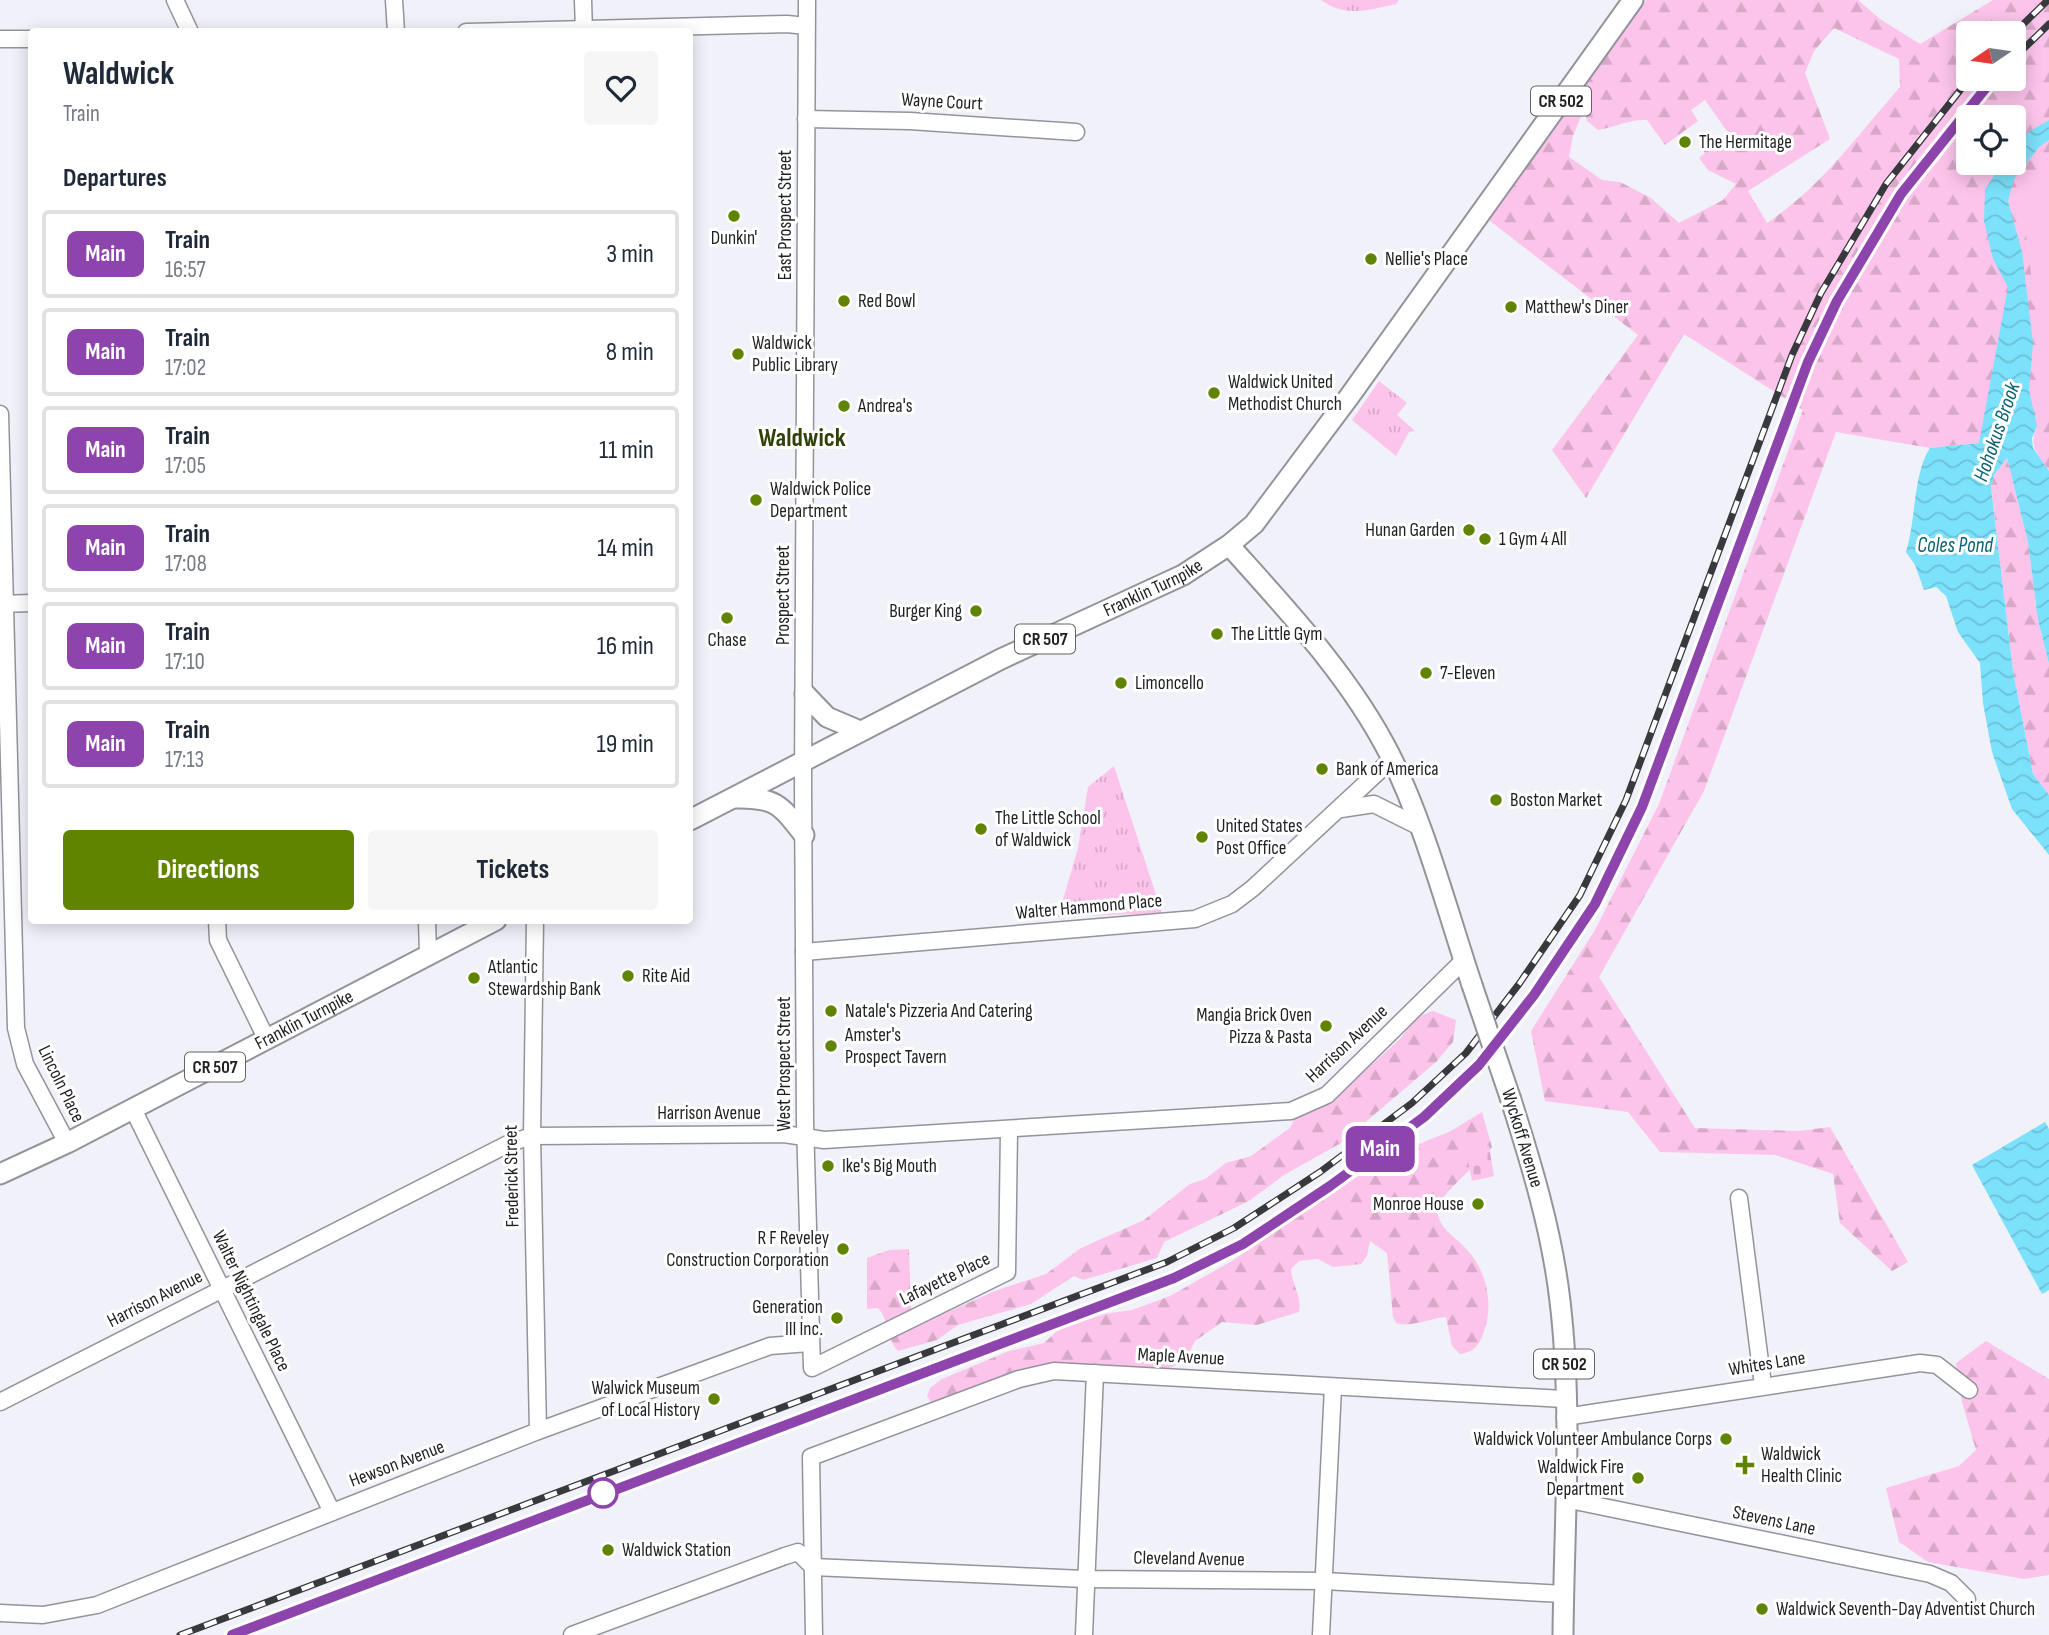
<!DOCTYPE html>
<html lang="en">
<head>
<meta charset="utf-8">
<style>
	:root { --surface:#fff; --page:#f6f6f7; --text:#1f2937; --muted:#747a83; --line:#e0e1e3; --accent:#608300 }
	body { margin:0; font-family:"Sofia Sans Condensed",sans-serif; background:var(--page); color:var(--text); height:100vh; display:flex; flex-direction:column; font-size:26px; white-space:nowrap }
	* { box-sizing:border-box; margin:0 }
	p { font-size:23px; color:var(--muted) }
	.icon { flex:none; width:38px; height:38px; fill:none; stroke:currentColor; stroke-width:2; stroke-linecap:round; stroke-linejoin:round }
	.map { position:relative; flex:1; overflow:hidden }
	.side { position:absolute; left:28px; top:28px; width:665px; height:896px; display:flex; flex-direction:column; background:var(--surface); border-radius:7px; box-shadow:0 4px 18px #0003 }
	.side>* { flex:none }
	.badge { padding:0 14px; border-radius:10px; font-size:24px; line-height:46px }
	.needle { width:46px; rotate:257deg }
	.fabs { position:absolute; left:1956px; top:21px; display:grid; gap:14px }
	.fabs a { display:grid; place-items:center; width:70px; height:70px; border-radius:7px; background:var(--surface); box-shadow:0 4px 18px #0003; font-size:35px }
	.map>.badge { position:absolute; translate:-50% -50%; box-shadow:0 0 0 4px #fff }
	h2 { padding:0 35px; font-size:26px; line-height:63px }
	.round { display:grid; place-items:center; flex:none; width:74px; height:74px; border-radius:7px; background:var(--page) }
	.head { display:flex; align-items:center; justify-content:space-between; height:119px; padding:0 35px }
	h1 { font-size:33px; font-weight:700; line-height:52px }
	.cta { display:flex; gap:14px; margin-top:auto; padding:14px 35px }
	.cta a { flex:1; height:80px; border-radius:7px; background:var(--accent); color:#fff; font-size:28px; font-weight:700; line-height:80px; text-align:center }
	.cta a+a { background:var(--page); color:var(--text) }
	ul { padding:0; list-style:none }
	li { display:flex; align-items:center; gap:21px; height:88px; margin:0 14px 10px; padding:0 21px; border:4px solid var(--line); border-radius:7px }
	li div { flex:1 }
	li b { display:block; font-size:26px }
	li em { font-style:normal }
	li .badge { min-width:77px; font-weight:700; text-align:center }
	.map>svg:first-child { display:block }
	.grass { fill:url(#grass-tufts) }
	.forest { fill:url(#forest-firs); fill-rule:evenodd }
	.cemetery { fill:url(#cemetery-stones) }
	.pitch { fill:#fcc4eb }
	.water { fill:url(#water-waves) }
	.lines { fill:none; stroke-linecap:round; stroke-linejoin:round }
	.minor-casing { stroke:#93949b; stroke-width:19 }
	.major-casing { stroke:#93949b; stroke-width:23 }
	.minor { stroke:#fff; stroke-width:16 }
	.major { stroke:#fff; stroke-width:19 }
	.rail-casing { stroke:#38393c; stroke-width:7 }
	.rail { stroke:#fff; stroke-width:4.5; stroke-dasharray:13; stroke-linecap:butt }
	.major-bridge-casing { stroke:#93949b; stroke-width:23; stroke-linecap:butt }
	.major-bridge { stroke:#fff; stroke-width:19 }
	.line-casing { stroke:#fff; stroke-width:16 }
	.line { stroke:#8e44ad; stroke-width:10 }
	.poi-dot { fill:#608300; stroke:#fff; stroke-width:2.5 }
	.stop-dot { fill:#fff; stroke:#8e44ad; stroke-width:3.5 }
	.labels { text-anchor:middle; dominant-baseline:central; stroke-width:6; stroke-linejoin:round; paint-order:stroke }
	.shield { fill:#fff; stroke:#626365; stroke-width:2 }
	.shield-label { font-size:18px; font-weight:bold; fill:#1f2023 }
	.street-label { font-size:19px; fill:#1f2023; stroke:#fff }
	.poi-label { font-size:19px; fill:#1f2023; stroke:#fff; text-anchor:start }
	.water-label { font-size:21px; font-style:italic; fill:#0a6274; stroke:#fff }
	.district-label { font-size:26px; font-weight:bold; fill:#30410a; stroke:#fff }
</style>
</head>
<body>
<div class="map">
<svg width="2049" height="1635" viewBox="0 0 2049 1635">
	<defs>
		<pattern id="grass-tufts" width="24" height="20" patternUnits="userSpaceOnUse" patternTransform="scale(1.75)"><rect width="24" height="20" fill="#fcc4eb"/><path d="M3 7l-1-3M5 7V3M7 7l1-3M15 17l-1-3M17 17v-4M19 17l1-3" fill="none" stroke="#d8a8c9"/></pattern>
		<pattern id="forest-firs" width="22" height="20" patternUnits="userSpaceOnUse" patternTransform="scale(1.75)"><rect width="22" height="20" fill="#fcc4eb"/><path d="M5 1l3.5 6h-7zM16 11l3.5 6h-7z" fill="#d8a8c9"/></pattern>
		<pattern id="cemetery-stones" width="16" height="16" patternUnits="userSpaceOnUse" patternTransform="scale(1.75)"><rect width="16" height="16" fill="#fcc4eb"/><path d="M2 7V4a2 2 0 0 1 4 0v3zM10 15v-3a2 2 0 0 1 4 0v3z" fill="#d8a8c9"/></pattern>
		<pattern id="water-waves" width="16" height="10" patternUnits="userSpaceOnUse" patternTransform="scale(1.75)"><rect width="16" height="10" fill="#7ce1fb"/><path d="M0 5q4-4 8 0t8 0" fill="none" stroke="#6bc1d7"/></pattern>
	</defs>
	<rect width="100%" height="100%" fill="#f0f1f9"/>
	<g class="grass">
		<path d="M1321,0H1399L1396,4C1368,10 1346,18 1321,0Z"/>
		<path d="M1379,381L1407,403L1397,415L1415,431L1409,432L1396,456L1352,420Z"/>
		<path d="M1114,766L1162,913L1058,917L1078,848L1088,787Z"/>
	</g>
	<g class="forest">
		<path d="M1646,0H1858L1880,19L1920,44L1993,0H2049V471C2038,455 2028,446 2037,427L1996,441L1930,448L1836,432L1704,791L1599,977L1695,1128L1799,1131L1830,1127L1908,1262L1892,1271L1840,1223L1833,1174L1775,1155L1660,1152L1628,1112L1545,1101L1531,1031L1595,930L1659,804L1803,410L1684,334L1586,498L1552,450L1638,335L1486,218L1561,111ZM1834,28L1899,59L1900,87C1859,134 1820,188 1767,223L1748,191L1830,139L1805,73L1814,51ZM1969,33H2014V79H1969ZM1705,100L1729,134L1711,147L1706,140L1699,145L1705,153L1699,158L1708,170L1736,184L1723,200L1679,223L1651,198L1620,182L1602,180L1569,157L1573,136L1584,109L1587,121L1598,130C1616,127 1629,119 1647,120L1665,145L1698,121L1691,110ZM1969,117H2014V163H1969Z"/>
		<path d="M2007,458L2028,542L2038,620L2049,664V795L2033,774L2013,671L1991,488L1994,475Z"/>
		<path d="M1433,1011L1456,1020L1453,1042L1436,1062L1341,1143L1284,1175L1249,1201L1164,1242L1157,1258L1083,1280L1074,1276L1031,1304L958,1325L937,1340L898,1351C887,1340 889,1320 878,1308L867,1309V1258L889,1250L909,1249L911,1308L945,1313L995,1291L1046,1274L1081,1248L1144,1220L1190,1184L1205,1179L1226,1163L1251,1156L1290,1128L1297,1114L1375,1062L1401,1038L1415,1018Z"/>
		<path d="M1482,1112L1492,1147C1474,1168 1450,1185 1436,1208C1441,1233 1453,1233 1468,1251C1488,1273 1494,1307 1483,1334C1479,1345 1473,1353 1460,1354L1452,1346L1446,1317C1431,1318 1410,1328 1396,1323L1393,1317L1387,1253L1370,1241L1367,1256L1361,1264L1333,1267L1318,1259L1299,1261L1291,1269C1292,1286 1302,1295 1299,1312L1257,1325L1222,1322L1195,1341L1185,1361L1161,1372L1102,1369L933,1405L927,1396L930,1388L942,1379L1009,1351L1044,1343L1058,1330L1104,1314L1132,1310L1170,1296L1232,1261L1385,1158L1451,1131Z"/>
		<path d="M1986,1341L2049,1379V1575L2024,1579L1928,1562L1899,1542L1886,1488L1959,1466L1976,1450L1962,1402L1956,1363Z"/>
	</g>
	<path class="cemetery" d="M1489,1146L1494,1176L1472,1181L1466,1150Z"/>
	<path class="pitch" d="M2049,172V422L2044,420L2036,313L2019,180Z"/>
	<g class="water">
		<path d="M2049,120V140L2039,147L2014,179L2008,201L2022,252L2033,343L2029,390L2037,426L2032,438L2033,448L2049,471V664L2038,620L2028,542L2007,458L1994,475L1991,488L2013,671L2033,774L2049,795V855L2012,809L1992,752L1983,703L1980,663L1958,632L1946,596L1936,587L1924,590L1915,565L1906,552C1916,521 1913,473 1930,448L1979,443L2008,287L1993,259L1984,221L1985,189L2003,163H2014C2014,137 2029,132 2049,120Z"/>
		<path d="M2045,1122L2049,1129V1290L2042,1294L1972,1165Z"/>
	</g>
	<g class="lines">
		<g class="minor-casing">
			<g id="minor">
				<path d="M175,0L190,32"/>
				<path d="M394,0L396,32"/>
				<path d="M583,0L584,32"/>
				<path d="M807,0L803,784L805,1122L812,1368L1007,1272L1009,1130"/>
				<path d="M466,32L787,24L806,26"/>
				<path d="M0,39H32"/>
				<path d="M806,119L910,121L1076,132"/>
				<path d="M0,414L16,1028L25,1064L67,1143"/>
				<path d="M0,604L32,603"/>
				<path d="M1341,809L1374,804L1418,826"/>
				<path d="M217,920L218,940L267,1040"/>
				<path d="M427,920L428,955"/>
				<path d="M535,920L532,1136L538,1431"/>
				<path d="M804,952L1195,919L1232,904L1253,888L1392,759"/>
				<path d="M133,1109L332,1512"/>
				<path d="M1739,1198L1763,1385"/>
				<path d="M0,1402L510,1143L532,1136L784,1134L824,1140L1291,1111L1327,1095L1464,960"/>
				<path d="M1565,1417L1920,1363L1937,1365L1969,1390"/>
				<path d="M1565,1499L1930,1574L1951,1583L1967,1599"/>
				<path d="M813,1567L1085,1579L1324,1581L1563,1594"/>
				<path d="M0,1613L43,1615L97,1605L538,1431L770,1346L809,1343"/>
				<path d="M572,1635L785,1556L798,1552L813,1567"/>
				<path d="M814,1635L811,1457L1019,1379L1054,1371L1564,1399"/>
				<path d="M1084,1635L1095,1373"/>
				<path d="M1321,1635L1333,1387"/>
			</g>
		</g>
		<g class="major-casing">
			<g id="major">
				<path d="M1229,545C1287,610 1349,675 1389,753C1424,822 1447,910 1472,985"/>
				<path d="M805,694L827,717L860,731"/>
				<path d="M734,798C775,797 780,804 804,835"/>
				<path id="s1" d="M690,820L1001,659L1183,575L1229,545L1254,524L1349,397L1633,0"/>
				<path d="M1511,1100C1532,1166 1552,1232 1560,1301C1573,1411 1564,1524 1563,1635"/>
				<path id="s2" d="M0,1174L67,1143L496,920"/>
			</g>
		</g>
		<use href="#minor" class="minor"/>
		<use href="#major" class="major"/>
		<g class="rail-casing">
			<g id="rail">
				<path d="M2014,33L2048,0"/>
				<path d="M2014,58L2049,24"/>
				<path d="M180,1635L1167,1262L1234,1228L1320,1172L1412,1103L1466,1053L1519,984L1580,895L1626,800L1792,355L1821,293L1886,184L1969,79"/>
				<path d="M232,1635L318,1600L1174,1278L1243,1244L1330,1186L1424,1117L1479,1065L1534,995L1595,904L1642,807L1808,362C1857,261 1914,159 1993,79"/>
			</g>
		</g>
		<use href="#rail" class="rail"/>
		<g class="major-bridge-casing">
			<path id="major-bridge" d="M1472,985L1511,1100"/>
		</g>
		<use href="#major-bridge" class="major-bridge"/>
	</g>
	<g class="lines">
		<g class="line-casing">
			<path id="line" d="M232,1635L1174,1278L1243,1244L1330,1186L1424,1117L1479,1065L1534,995L1595,904L1642,807L1808,362L1837,301L1901,194L1993,79"/>
		</g>
		<use href="#line" class="line"/>
	</g>
	<g class="poi-dot">
		<circle cx="1685" cy="142" r="7"/>
		<circle cx="734" cy="216" r="7"/>
		<circle cx="1371" cy="259" r="7"/>
		<circle cx="844" cy="301" r="7"/>
		<circle cx="1511" cy="307" r="7"/>
		<circle cx="738" cy="354" r="7"/>
		<circle cx="1214" cy="393" r="7"/>
		<circle cx="844" cy="406" r="7"/>
		<circle cx="756" cy="500" r="7"/>
		<circle cx="1469" cy="530" r="7"/>
		<circle cx="1485" cy="539" r="7"/>
		<circle cx="976" cy="611" r="7"/>
		<circle cx="727" cy="618" r="7"/>
		<circle cx="1217" cy="634" r="7"/>
		<circle cx="1426" cy="673" r="7"/>
		<circle cx="1121" cy="683" r="7"/>
		<circle cx="1322" cy="769" r="7"/>
		<circle cx="1496" cy="800" r="7"/>
		<circle cx="981" cy="829" r="7"/>
		<circle cx="1202" cy="837" r="7"/>
		<circle cx="628" cy="976" r="7"/>
		<circle cx="474" cy="978" r="7"/>
		<circle cx="831" cy="1011" r="7"/>
		<circle cx="1326" cy="1026" r="7"/>
		<circle cx="831" cy="1046" r="7"/>
		<circle cx="828" cy="1166" r="7"/>
		<circle cx="1478" cy="1204" r="7"/>
		<circle cx="843" cy="1249" r="7"/>
		<circle cx="837" cy="1318" r="7"/>
		<circle cx="714" cy="1399" r="7"/>
		<circle cx="1726" cy="1439" r="7"/>
		<path d="M1741.5 1454.5h7v7h7v7h-7v7h-7v-7h-7v-7h7z"/>
		<circle cx="1638" cy="1478" r="7"/>
		<circle cx="608" cy="1550" r="7"/>
		<circle cx="1762" cy="1609" r="7"/>
	</g>
	<circle class="stop-dot" cx="603" cy="1493" r="14"/>
	<g class="labels">
		<g class="shield">
			<rect x="1531" y="86.5" width="60" height="29" rx="5"/>
			<rect x="1015" y="624.5" width="60" height="29" rx="5"/>
			<rect x="185" y="1052.5" width="60" height="29" rx="5"/>
			<rect x="1534" y="1349.5" width="60" height="29" rx="5"/>
		</g>
		<g class="shield-label">
			<text x="1561" y="101">CR 502</text>
			<text x="1045" y="639">CR 507</text>
			<text x="215" y="1067">CR 507</text>
			<text x="1564" y="1364">CR 502</text>
		</g>
		<g class="street-label">
			<text transform="translate(942 102) rotate(3)">Wayne Court</text>
			<text transform="translate(785 215) rotate(-90)">East Prospect Street</text>
			<text stroke="none"><textPath href="#s1" startOffset="518">Franklin Turnpike</textPath></text>
			<text transform="translate(783 595) rotate(-90)">Prospect Street</text>
			<text transform="translate(1089 907) rotate(-5)">Walter Hammond Place</text>
			<text stroke="none"><textPath href="#s2" startOffset="341">Franklin Turnpike</textPath></text>
			<text transform="translate(1347 1044) rotate(-43)">Harrison Avenue</text>
			<text transform="translate(784 1064) rotate(-90)">West Prospect Street</text>
			<text transform="translate(61 1084) rotate(64)">Lincoln Place</text>
			<text x="709" y="1113">Harrison Avenue</text>
			<text transform="translate(1522 1138) rotate(73)">Wyckoff Avenue</text>
			<text transform="translate(512 1176) rotate(-91)">Frederick Street</text>
			<text transform="translate(945 1279) rotate(-26)">Lafayette Place</text>
			<text transform="translate(155 1299) rotate(-27)">Harrison Avenue</text>
			<text transform="translate(251 1301) rotate(64)">Walter Nightingale Place</text>
			<text transform="translate(1181 1357) rotate(3)">Maple Avenue</text>
			<text transform="translate(1767 1364) rotate(-9)">Whites Lane</text>
			<text transform="translate(397 1464) rotate(-21)">Hewson Avenue</text>
			<text transform="translate(1774 1521) rotate(12)">Stevens Lane</text>
			<text transform="translate(1189 1559) rotate(1)">Cleveland Avenue</text>
		</g>
		<g class="poi-label">
			<text x="1699" y="142">The Hermitage</text>
			<text x="734" y="238" text-anchor="middle">Dunkin'</text>
			<text x="1385" y="259">Nellie's Place</text>
			<text x="858" y="301">Red Bowl</text>
			<text x="1525" y="307">Matthew's Diner</text>
			<text x="752" y="343">Waldwick<tspan x="752" dy="22">Public Library</tspan></text>
			<text x="1228" y="382">Waldwick United<tspan x="1228" dy="22">Methodist Church</tspan></text>
			<text x="858" y="406">Andrea's</text>
			<text x="770" y="489">Waldwick Police<tspan x="770" dy="22">Department</tspan></text>
			<text x="1455" y="530" text-anchor="end">Hunan Garden</text>
			<text x="1499" y="539">1 Gym 4 All</text>
			<text x="962" y="611" text-anchor="end">Burger King</text>
			<text x="1231" y="634">The Little Gym</text>
			<text x="727" y="640" text-anchor="middle">Chase</text>
			<text x="1440" y="673">7-Eleven</text>
			<text x="1135" y="683">Limoncello</text>
			<text x="1336" y="769">Bank of America</text>
			<text x="1510" y="800">Boston Market</text>
			<text x="995" y="818">The Little School<tspan x="995" dy="22">of Waldwick</tspan></text>
			<text x="1216" y="826">United States<tspan x="1216" dy="22">Post Office</tspan></text>
			<text x="488" y="967">Atlantic<tspan x="488" dy="22">Stewardship Bank</tspan></text>
			<text x="642" y="976">Rite Aid</text>
			<text x="845" y="1011">Natale's Pizzeria And Catering</text>
			<text x="1312" y="1015" text-anchor="end">Mangia Brick Oven<tspan x="1312" dy="22">Pizza &amp; Pasta</tspan></text>
			<text x="845" y="1035">Amster's<tspan x="845" dy="22">Prospect Tavern</tspan></text>
			<text x="842" y="1166">Ike's Big Mouth</text>
			<text x="1464" y="1204" text-anchor="end">Monroe House</text>
			<text x="829" y="1238" text-anchor="end">R F Reveley<tspan x="829" dy="22">Construction Corporation</tspan></text>
			<text x="823" y="1307" text-anchor="end">Generation<tspan x="823" dy="22">III Inc.</tspan></text>
			<text x="700" y="1388" text-anchor="end">Walwick Museum<tspan x="700" dy="22">of Local History</tspan></text>
			<text x="1712" y="1439" text-anchor="end">Waldwick Volunteer Ambulance Corps</text>
			<text x="1761" y="1454">Waldwick<tspan x="1761" dy="22">Health Clinic</tspan></text>
			<text x="1624" y="1467" text-anchor="end">Waldwick Fire<tspan x="1624" dy="22">Department</tspan></text>
			<text x="622" y="1550">Waldwick Station</text>
			<text x="1776" y="1609">Waldwick Seventh-Day Adventist Church</text>
		</g>
		<g class="water-label">
			<text transform="translate(1997 432) rotate(-71)">Hohokus Brook</text>
			<text x="1955" y="545">Coles Pond</text>
		</g>
		<g class="district-label">
			<text x="802" y="438">Waldwick</text>
		</g>
	</g>
</svg>
<div class="fabs">
<a><svg class="needle" viewBox="-14 -14 28 28"><path d="M0-13l5 13h-10z" fill="#e53935"/><path d="M0 13l5-13h-10z" fill="#747a83"/></svg></a>
<a><svg class="icon" aria-label="locate" viewBox="0 0 24 24"><circle cx="12" cy="12" r="6"/><path d="M12 2v4M12 18v4M2 12h4M18 12h4"/></svg></a>
</div>
<b class="badge" style="left:1380px;top:1149px;background:#8e44ad;color:#fff">Main</b>
<section class="side">
<div class="head"><div><h1>Waldwick</h1><p>Train</p></div><a class="round"><svg class="icon" aria-label="heart" viewBox="0 0 24 24"><path d="M12 20l-8-8c-3-5 5-10 8-4 3-6 11-1 8 4z"/></svg></a></div>
<h2>Departures</h2>
<ul>
<li><span class="badge" style="background:#8e44ad;color:#fff">Main</span><div><b>Train</b><p>16:57</p></div><em>3 min</em></li>
<li><span class="badge" style="background:#8e44ad;color:#fff">Main</span><div><b>Train</b><p>17:02</p></div><em>8 min</em></li>
<li><span class="badge" style="background:#8e44ad;color:#fff">Main</span><div><b>Train</b><p>17:05</p></div><em>11 min</em></li>
<li><span class="badge" style="background:#8e44ad;color:#fff">Main</span><div><b>Train</b><p>17:08</p></div><em>14 min</em></li>
<li><span class="badge" style="background:#8e44ad;color:#fff">Main</span><div><b>Train</b><p>17:10</p></div><em>16 min</em></li>
<li><span class="badge" style="background:#8e44ad;color:#fff">Main</span><div><b>Train</b><p>17:13</p></div><em>19 min</em></li>
</ul>
<div class="cta"><a>Directions</a><a>Tickets</a></div>
</section>
</div>
</body>
</html>
